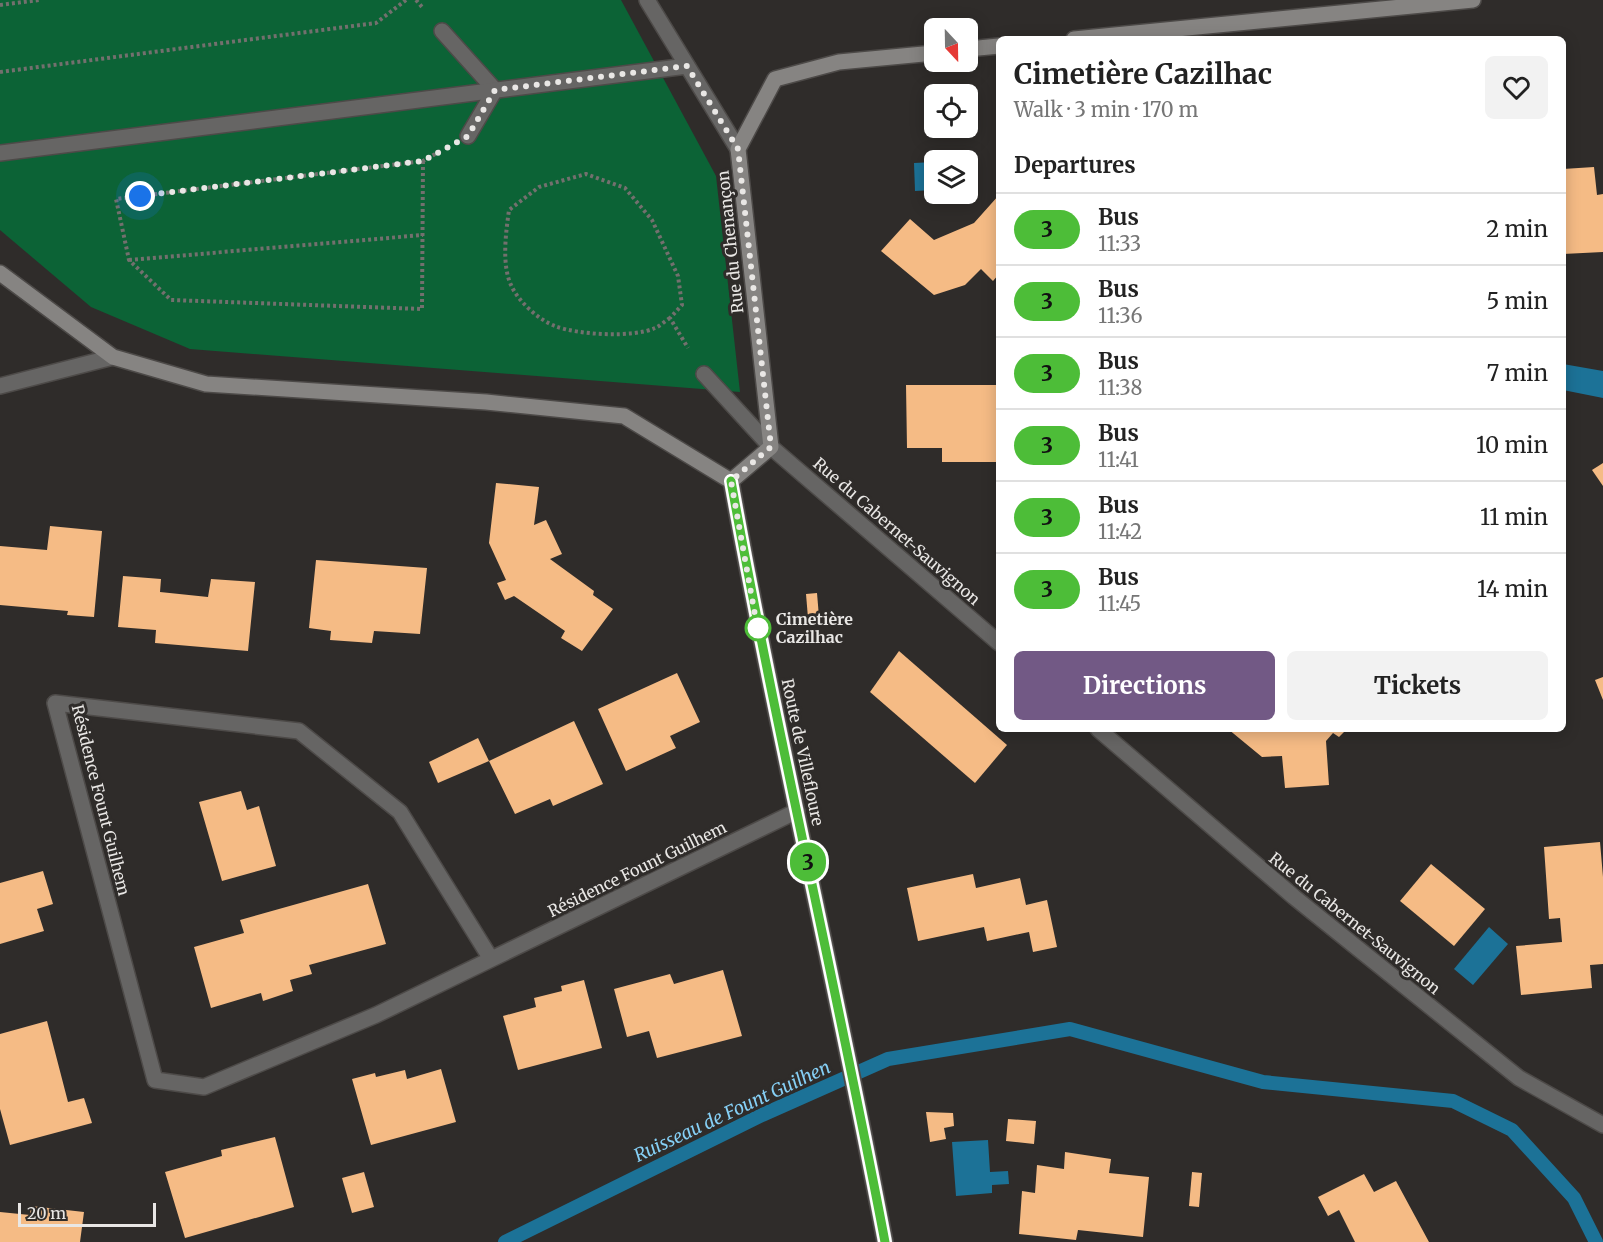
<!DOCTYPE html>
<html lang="en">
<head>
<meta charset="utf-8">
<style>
	:root { --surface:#fff; --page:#f2f2f2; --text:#222; --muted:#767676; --line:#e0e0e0; --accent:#725985 }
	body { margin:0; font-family:Merriweather,serif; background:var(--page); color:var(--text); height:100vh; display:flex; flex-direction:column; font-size:22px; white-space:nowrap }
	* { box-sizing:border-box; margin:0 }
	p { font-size:20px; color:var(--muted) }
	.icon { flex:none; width:33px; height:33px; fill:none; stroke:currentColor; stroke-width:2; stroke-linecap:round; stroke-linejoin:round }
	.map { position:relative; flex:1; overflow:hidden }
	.drawer { position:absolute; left:996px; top:36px; width:570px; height:696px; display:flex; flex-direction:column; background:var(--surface); border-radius:9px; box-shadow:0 3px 15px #0003 }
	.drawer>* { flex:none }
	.badge { padding:0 12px; border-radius:20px; font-size:21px; line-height:39px }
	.needle { width:39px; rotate:158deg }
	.controls { position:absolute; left:924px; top:18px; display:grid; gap:12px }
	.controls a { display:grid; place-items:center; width:54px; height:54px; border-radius:9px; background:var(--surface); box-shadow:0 3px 15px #0003; font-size:30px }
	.scale { position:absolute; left:18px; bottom:15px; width:138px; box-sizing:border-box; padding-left:6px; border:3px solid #e9e7e5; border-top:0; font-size:16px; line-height:21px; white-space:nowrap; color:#e9e7e5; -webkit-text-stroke:4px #2f2c2a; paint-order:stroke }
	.you { position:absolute; width:30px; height:30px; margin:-15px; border:4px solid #fff; border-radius:50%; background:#1a73e8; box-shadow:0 0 0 9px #1a73e833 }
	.map>.badge { position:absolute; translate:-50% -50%; box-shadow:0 0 0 3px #fff }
	h2 { padding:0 18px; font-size:22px; line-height:54px }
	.round { display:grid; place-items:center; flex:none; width:63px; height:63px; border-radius:9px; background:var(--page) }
	.head { display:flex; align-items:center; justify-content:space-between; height:102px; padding:0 18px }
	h1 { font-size:28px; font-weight:700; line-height:45px }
	.button { display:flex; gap:12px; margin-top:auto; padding:12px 18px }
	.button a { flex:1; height:69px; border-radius:9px; background:var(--accent); color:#fff; font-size:24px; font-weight:700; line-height:69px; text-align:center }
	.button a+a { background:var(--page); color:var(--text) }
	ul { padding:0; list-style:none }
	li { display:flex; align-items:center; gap:18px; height:72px; padding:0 18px; border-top:2px solid var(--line) }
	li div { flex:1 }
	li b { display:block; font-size:22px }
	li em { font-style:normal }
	li .badge { min-width:66px; font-weight:700; text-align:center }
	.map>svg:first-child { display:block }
	.green { fill:#0c6336 }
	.water { fill:#1c7297 }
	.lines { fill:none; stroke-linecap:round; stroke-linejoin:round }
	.stream { stroke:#1c7297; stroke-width:14 }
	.building { fill:#f5bb85 }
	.lane-casing { stroke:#4d4a48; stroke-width:18 }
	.street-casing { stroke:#4d4a48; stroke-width:18 }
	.secondary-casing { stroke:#4d4a48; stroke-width:18 }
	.path { stroke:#73706e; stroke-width:4; stroke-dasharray:3 3; stroke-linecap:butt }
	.lane { stroke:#666564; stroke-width:15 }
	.street { stroke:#666564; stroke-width:15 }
	.secondary { stroke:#868482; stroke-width:15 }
	.line-casing { stroke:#fff; stroke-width:14 }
	.line { stroke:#4dbd38; stroke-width:9 }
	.walk { stroke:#e9e7e5; stroke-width:6; stroke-dasharray:0 10.8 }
	.stop-dot { fill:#fff; stroke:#4dbd38; stroke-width:3 }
	.labels { text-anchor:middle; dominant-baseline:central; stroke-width:6; stroke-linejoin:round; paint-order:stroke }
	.street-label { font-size:16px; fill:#e9e7e5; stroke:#2f2c2a }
	.stop-label { font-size:16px; font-weight:bold; fill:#e9e7e5; stroke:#2f2c2a; text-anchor:start }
	.water-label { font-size:18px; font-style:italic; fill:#86d0f6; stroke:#2f2c2a }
</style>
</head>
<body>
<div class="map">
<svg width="1603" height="1242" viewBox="0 0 1603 1242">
	<rect width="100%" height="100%" fill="#2f2c2a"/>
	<path class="green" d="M0,0H621L716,176L740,392L190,349L91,307L0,230Z"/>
	<g class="water">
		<path d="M934,162V190L915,191L914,163Z"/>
		<path d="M1563,364L1603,371V398L1563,390Z"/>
		<path d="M1489,927L1508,944L1473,985L1454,969Z"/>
		<path d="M988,1140L990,1172L1008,1171L1009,1184L992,1185V1193L956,1196L952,1142Z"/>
	</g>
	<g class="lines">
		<path class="stream" d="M505,1242L762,1115L888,1059L1070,1029L1263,1082L1453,1101L1512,1130L1574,1198L1596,1242"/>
	</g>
	<g class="building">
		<path d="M1594,167L1597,195L1603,194V252L1563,254V169Z"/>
		<path d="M999,195V274L993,281L981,269L965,285L934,295L881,251L910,219L934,240L974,223Z"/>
		<path d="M906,385H999V462H942V448H907Z"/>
		<path d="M1603,463V486L1592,470Z"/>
		<path d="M496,483L539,487L534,525L546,520L562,554L550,559L594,591L593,595L613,609L582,651L561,638L565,631L514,596L505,600L497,583L506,580L489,543Z"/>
		<path d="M50,526L102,531L94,617L67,615L68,611L0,605V546L47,550Z"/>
		<path d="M316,560L427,568L420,634L374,631L372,643L330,640L331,631L309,628Z"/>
		<path d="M123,576L161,579L160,592L208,597L211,579L255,582L248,651L155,643L156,630L118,627Z"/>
		<path d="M817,593L819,617L808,618L806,594Z"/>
		<path d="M899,651L1007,745L975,783L870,692Z"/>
		<path d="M677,673L700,722L670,736L676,748L626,771L598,709Z"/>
		<path d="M1603,677V700L1595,680Z"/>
		<path d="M574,721L603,784L553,806L550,799L515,814L489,761Z"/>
		<path d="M1228,729H1347L1339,737L1333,733L1326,741L1329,785L1285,788L1282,756L1262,757Z"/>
		<path d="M478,738L489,761L438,783L429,762Z"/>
		<path d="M241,791L247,810L259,806L276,866L222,881L199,802Z"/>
		<path d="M1600,842L1603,877V964L1590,965L1592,988L1521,995L1516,946L1562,942L1560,918L1549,919L1544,847Z"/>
		<path d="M1431,864L1485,909L1454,946L1400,901Z"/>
		<path d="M43,871L53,904L37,909L44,931L0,944V883Z"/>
		<path d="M973,874L976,888L1020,878L1026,905L1047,900L1057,947L1033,952L1029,932L987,941L984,927L918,941L907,888Z"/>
		<path d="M368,884L386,944L309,965L312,974L290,980L293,991L263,1001L261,993L211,1008L194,947L244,933L240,920Z"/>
		<path d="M723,970L742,1036L657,1058L649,1031L627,1037L614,989L670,974L674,984Z"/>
		<path d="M584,980L602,1048L518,1070L503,1016L536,1007L534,998L562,991L561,986Z"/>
		<path d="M47,1021L68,1102L84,1098L92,1123L10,1145L0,1109V1034Z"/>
		<path d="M441,1069L456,1122L371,1145L352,1079L375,1073L376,1077L405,1070L407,1079Z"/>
		<path d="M926,1112L953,1113L954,1126L944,1128L946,1139L930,1142Z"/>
		<path d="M1008,1119L1036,1121L1034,1144L1006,1141Z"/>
		<path d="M275,1137L294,1207L185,1238L165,1172L222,1156L221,1150Z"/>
		<path d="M1065,1152L1111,1159L1109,1173L1149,1177L1143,1237L1078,1230L1076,1240L1019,1234L1022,1191L1035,1193L1037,1165L1064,1169Z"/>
		<path d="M364,1172L374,1207L352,1213L342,1178Z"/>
		<path d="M1192,1172L1202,1173L1199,1207L1189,1206Z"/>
		<path d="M1364,1174L1374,1192L1396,1181L1429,1242H1355L1339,1210L1328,1216L1318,1197Z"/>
		<path d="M31,1206L84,1212L80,1242H0V1212L30,1215Z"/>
	</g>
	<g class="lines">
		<g class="lane-casing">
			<g id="lane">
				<path d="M442,31L495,90L468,136"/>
				<path d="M0,153L687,66"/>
				<path d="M704,374L771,447"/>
			</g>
		</g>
		<g class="street-casing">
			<g id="street">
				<path d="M647,0L738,149"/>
				<path d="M0,386L113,357"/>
				<path d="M771,447L999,643"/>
				<path d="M1098,729L1294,897L1519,1078L1603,1125"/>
				<path d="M491,959L400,812L299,731L55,703L155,1080L204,1087L376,1015L797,811"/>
			</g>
		</g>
		<g class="secondary-casing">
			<g id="secondary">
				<path d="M1074,39L1473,0"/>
				<path d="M968,49L999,46"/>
				<path d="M0,273L113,357L206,384L486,402L624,416L731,481"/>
				<path d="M731,481C777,736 837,988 885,1242"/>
				<path d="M731,481L771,447L738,149L775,79L839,62L934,53"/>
			</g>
		</g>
		<g class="path">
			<path d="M416,0L422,7"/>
			<path d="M0,5L39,0"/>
			<path d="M0,72L376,23L406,0"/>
			<path d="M423,161L422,309L171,300L129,260L116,199L423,161L442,150"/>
			<path d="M129,260L423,235"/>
			<path d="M670,318C665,321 660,326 655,328C633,338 578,335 555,326C539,320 519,302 512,287C501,266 506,232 509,210L539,187L586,174L625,188L652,220L678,276L682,305L670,318L688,348"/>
		</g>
		<use href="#lane" class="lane"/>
		<use href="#street" class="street"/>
		<use href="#secondary" class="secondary"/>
	</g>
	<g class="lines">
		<g class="line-casing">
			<path id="line" d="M731,481C777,736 837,988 885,1242"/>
		</g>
		<use href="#line" class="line"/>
		<path class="walk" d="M140,196L423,161L468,136L495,90L687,66L738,149L771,447L731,481L758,632V628"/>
	</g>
	<circle class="stop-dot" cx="758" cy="628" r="12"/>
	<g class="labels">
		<g class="street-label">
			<text transform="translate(730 242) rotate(-96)">Rue du Chenançon</text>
			<text transform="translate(897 531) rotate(41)">Rue du Cabernet-Sauvignon</text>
			<text transform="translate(803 752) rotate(78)">Route de Villefloure</text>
			<text transform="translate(101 800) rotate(76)">Résidence Fount Guilhem</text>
			<text transform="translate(637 869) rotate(-26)">Résidence Fount Guilhem</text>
			<text transform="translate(1355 923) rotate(39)">Rue du Cabernet-Sauvignon</text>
		</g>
		<g class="stop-label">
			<text x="776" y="619">Cimetière<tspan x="776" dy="18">Cazilhac</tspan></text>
		</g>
		<g class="water-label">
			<text transform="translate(732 1111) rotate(-25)">Ruisseau de Fount Guilhen</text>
		</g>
	</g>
</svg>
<div class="controls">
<a><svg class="needle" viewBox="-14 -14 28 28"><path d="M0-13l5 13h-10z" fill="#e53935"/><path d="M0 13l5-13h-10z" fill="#767676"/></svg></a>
<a><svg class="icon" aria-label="locate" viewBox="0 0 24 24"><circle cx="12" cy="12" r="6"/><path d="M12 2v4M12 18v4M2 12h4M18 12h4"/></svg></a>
<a><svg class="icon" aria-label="layers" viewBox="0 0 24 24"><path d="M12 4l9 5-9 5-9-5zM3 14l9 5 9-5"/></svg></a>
</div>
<div class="scale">20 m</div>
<div class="you" style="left:140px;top:196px"></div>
<b class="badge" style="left:808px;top:862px;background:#4dbd38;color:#111">3</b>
<section class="drawer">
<div class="head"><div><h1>Cimetière Cazilhac</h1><p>Walk · 3 min · 170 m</p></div><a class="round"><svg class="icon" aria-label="heart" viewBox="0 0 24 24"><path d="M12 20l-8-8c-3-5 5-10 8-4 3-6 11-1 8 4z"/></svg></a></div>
<h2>Departures</h2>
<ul>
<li><span class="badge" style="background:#4dbd38;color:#111">3</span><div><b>Bus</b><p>11:33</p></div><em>2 min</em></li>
<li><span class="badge" style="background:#4dbd38;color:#111">3</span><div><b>Bus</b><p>11:36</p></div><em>5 min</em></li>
<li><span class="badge" style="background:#4dbd38;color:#111">3</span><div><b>Bus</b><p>11:38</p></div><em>7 min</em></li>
<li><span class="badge" style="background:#4dbd38;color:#111">3</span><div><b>Bus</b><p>11:41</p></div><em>10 min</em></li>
<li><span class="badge" style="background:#4dbd38;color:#111">3</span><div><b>Bus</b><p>11:42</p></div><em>11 min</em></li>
<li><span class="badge" style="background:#4dbd38;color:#111">3</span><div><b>Bus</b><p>11:45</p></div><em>14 min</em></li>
</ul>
<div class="button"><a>Directions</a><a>Tickets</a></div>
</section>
</div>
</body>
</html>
